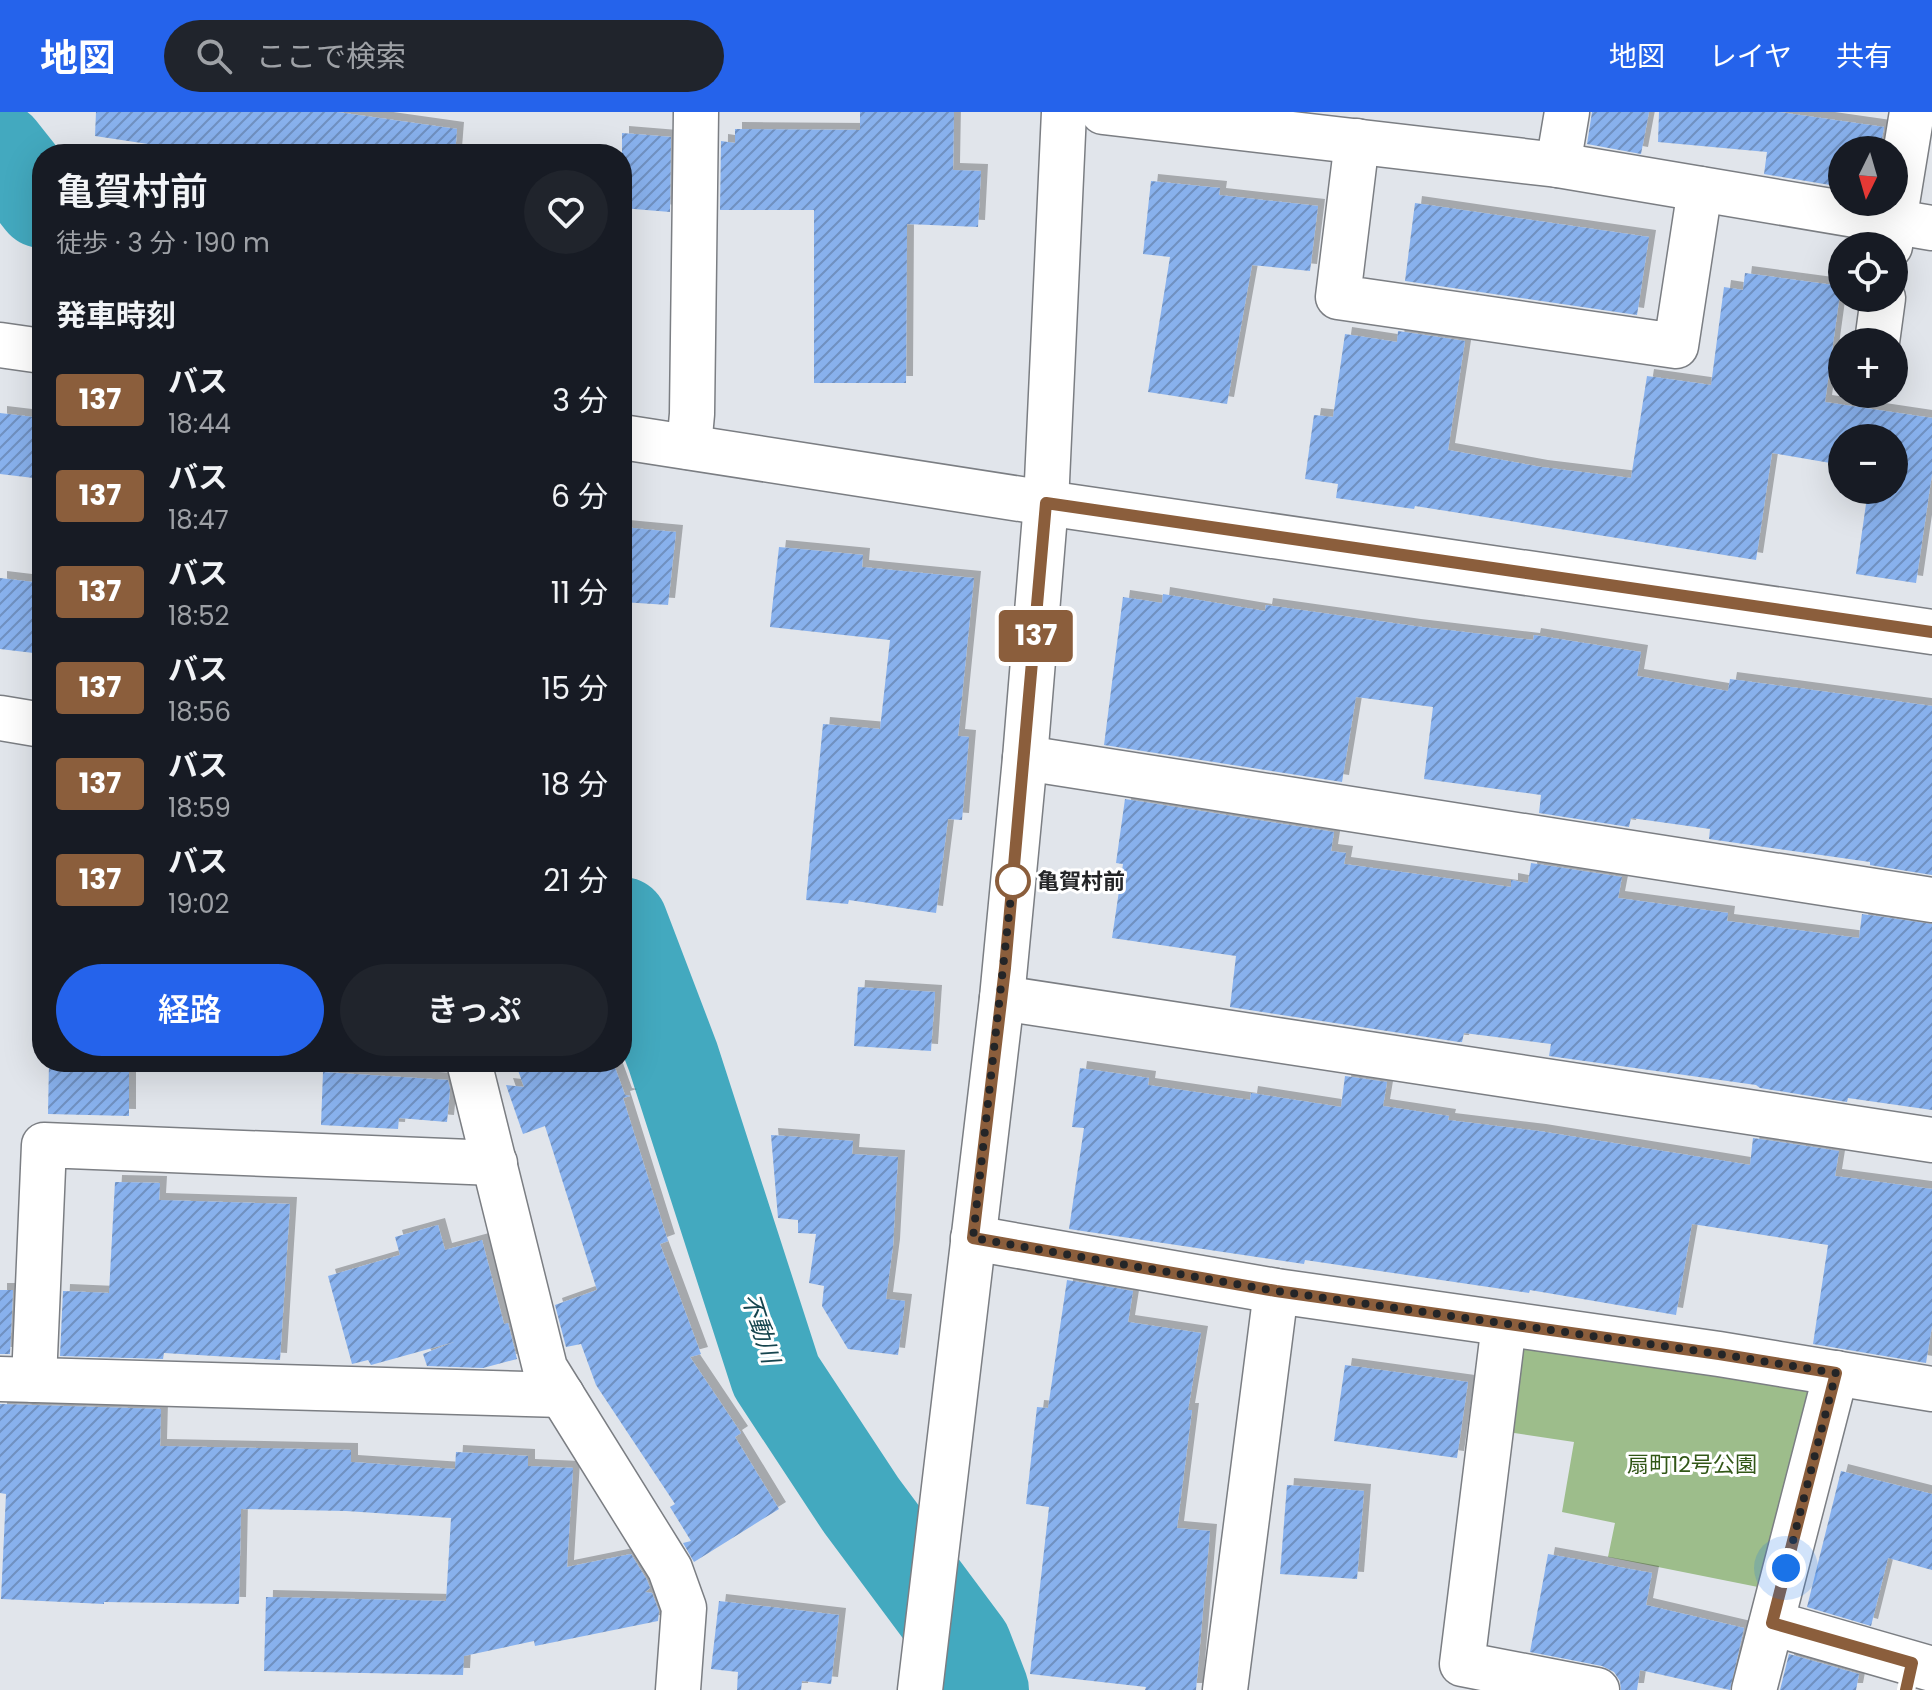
<!DOCTYPE html>
<html lang="ja">
<head>
<meta charset="utf-8">
<style>
	:root { --surface:#171b24; --page:#20242c; --text:#f1f3f6; --muted:#9ea1a6; --accent:#2563eb }
	body { margin:0; font-family:Poppins,"Noto Sans JP",sans-serif; background:var(--page); color:var(--text); height:100vh; display:flex; flex-direction:column; font-size:30px; white-space:nowrap }
	* { box-sizing:border-box; margin:0 }
	p { font-size:26px; color:var(--muted) }
	.icon { flex:none; width:44px; height:44px; fill:none; stroke:currentColor; stroke-width:2; stroke-linecap:round; stroke-linejoin:round }
	.map { position:relative; flex:1; overflow:hidden }
	.panel { position:absolute; left:32px; top:32px; width:600px; height:928px; display:flex; flex-direction:column; background:var(--surface); border-radius:32px; box-shadow:0 8px 32px #0002 }
	.panel>* { flex:none }
	.badge { padding:0 16px; border-radius:6px; font-size:28px; line-height:52px }
	.needle { width:52px; rotate:185deg }
	.controls { position:absolute; left:1828px; top:24px; display:grid; gap:16px }
	.controls a { display:grid; place-items:center; width:80px; height:80px; border-radius:50%; background:var(--surface); box-shadow:0 8px 32px #0002; font-size:40px }
	.you { position:absolute; width:40px; height:40px; margin:-20px; border:6px solid #fff; border-radius:50%; background:#1a73e8; box-shadow:0 0 0 12px #1a73e833 }
	.map>.badge { position:absolute; translate:-50% -50%; box-shadow:0 0 0 4px #fff }
	h2 { padding:0 24px; font-size:30px; line-height:72px }
	.round { display:grid; place-items:center; flex:none; width:84px; height:84px; border-radius:42px; background:var(--page) }
	.headline { display:flex; align-items:center; justify-content:space-between; height:136px; padding:0 24px }
	h1 { font-size:38px; font-weight:600; line-height:60px }
	.primary-button { display:flex; gap:16px; margin-top:auto; padding:16px 24px }
	.primary-button a { flex:1; height:92px; border-radius:48px; background:var(--accent); color:#fff; font-size:32px; font-weight:600; line-height:92px; text-align:center }
	.primary-button a+a { background:var(--page); color:var(--text) }
	ul { padding:0; list-style:none }
	li { display:flex; align-items:center; gap:24px; height:96px; padding:0 24px }
	li div { flex:1 }
	li b { display:block; font-size:30px }
	li em { font-style:normal }
	li .badge { min-width:88px; font-weight:700; text-align:center }
	header { display:flex; align-items:center; gap:48px; box-sizing:border-box; height:112px; padding:0 40px; background:var(--accent); color:#fff }
	header strong { font-size:38px }
	nav { display:flex; gap:44px; margin-inline-start:auto; font-size:28px }
	.search { width:560px; height:72px; background:var(--page); display:flex; align-items:center; gap:20px; box-sizing:border-box; padding:0 28px; border-radius:44px; color:var(--muted); font-size:30px }
	.map>svg:first-child { display:block }
	.park { fill:#9dbd8b }
	.lines { fill:none; stroke-linecap:round; stroke-linejoin:round }
	.river { stroke:#43a9bf; stroke-width:92 }
	.building { fill:url(#building-hatch); filter:url(#shadow) }
	.minor-casing { stroke:#7b7e83; stroke-width:47 }
	.tertiary-casing { stroke:#7b7e83; stroke-width:47 }
	.minor { stroke:#fff; stroke-width:44 }
	.tertiary { stroke:#fff; stroke-width:44 }
	.line-casing { stroke:#fff; stroke-width:18 }
	.line { stroke:#8b5e3c; stroke-width:12 }
	.walk { stroke:#242527; stroke-width:8; stroke-dasharray:0 14.4 }
	.stop-dot { fill:#fff; stroke:#8b5e3c; stroke-width:4 }
	.labels { text-anchor:middle; dominant-baseline:central; stroke-width:6; stroke-linejoin:round; paint-order:stroke }
	.stop-label { font-size:22px; font-weight:bold; fill:#242527; stroke:#fff; text-anchor:start }
	.park-label { font-size:22px; fill:#325717; stroke:#fff }
	.water-label { font-size:24px; font-style:italic; fill:#17454e; stroke:#fff }
</style>
</head>
<body>
<header>
<strong>地図</strong>
<div class="search"><svg class="icon" aria-label="search" viewBox="0 0 24 24"><circle cx="10" cy="10" r="6"/><path d="M15 15l6 6"/></svg>ここで検索</div>
<nav><a>地図</a><a>レイヤ</a><a>共有</a></nav>
</header>
<div class="map">
<svg width="1932" height="1578" viewBox="0 0 1932 1578">
	<defs>
		<pattern id="building-hatch" width="6" height="6" patternUnits="userSpaceOnUse" patternTransform="scale(2)"><rect width="6" height="6" fill="#88b1ed"/><path d="M-1 1l2-2M0 6l6-6M5 7l2-2" fill="none" stroke="#6f90c0"/></pattern>
		<filter id="shadow"><feDropShadow dx="7" dy="-7" stdDeviation="0" flood-color="#0004"/></filter>
	</defs>
	<rect width="100%" height="100%" fill="#e1e5eb"/>
	<path class="park" d="M1513,1223L1811,1274L1763,1476L1608,1445L1615,1411L1562,1400L1574,1330L1501,1319Z"/>
	<g class="lines">
		<g class="river">
			<path d="M0,37L42,90"/>
			<path d="M622,811L673,945L776,1264L861,1393L966,1534L983,1578"/>
		</g>
	</g>
	<g class="building">
		<path d="M96,0H337L457,17L455,42H214L95,24Z"/>
		<path d="M860,0H954L953,58L981,59L978,115L907,112L906,271H814V98H720L721,29L735,31V17L860,18Z"/>
		<path d="M1592,0H1649L1641,42L1587,32Z"/>
		<path d="M1659,0H1779L1884,15L1880,38H1842V75L1764,62L1767,40L1658,30Z"/>
		<path d="M622,21L671,25L670,100L622,96Z"/>
		<path d="M1151,69L1220,76L1219,83L1318,94L1310,159L1252,153L1227,292L1148,280L1170,145L1143,142Z"/>
		<path d="M1415,91L1649,125L1637,203L1405,169Z"/>
		<path d="M1745,161L1841,174L1825,290L1932,306V362L1916,471L1856,462L1868,378H1894V326H1842V353L1772,341L1756,448L1415,394L1414,397L1336,386L1338,372L1305,367L1314,303L1333,305L1345,222L1397,230L1398,219L1465,229L1448,338L1541,355L1631,366L1647,264L1711,273L1724,175L1743,178Z"/>
		<path d="M0,301L42,306V367L0,362Z"/>
		<path d="M622,415L676,420L668,493L622,490Z"/>
		<path d="M779,435L863,443L862,455L974,466L958,624L969,625L962,708L948,707L936,801L849,788L848,792L806,788L823,612L880,617L890,528L770,515Z"/>
		<path d="M0,466L42,471V542L0,537Z"/>
		<path d="M1163,482L1265,499L1266,493L1414,514L1533,528L1534,523L1641,540L1637,564L1728,579L1730,567L1932,594V763L1870,753V750L1709,727L1710,717L1631,706L1629,715L1539,701L1541,683L1424,667L1433,595L1356,585L1342,670L1104,633L1123,485L1162,491Z"/>
		<path d="M1125,687L1334,720L1331,739L1346,741L1344,752L1511,775V768L1528,771L1531,751L1622,765L1618,786L1728,801L1727,809L1859,826L1862,802L1932,812V998L1848,986L1847,990L1760,976L1756,973L1549,944L1551,932L1464,921L1462,930H1459L1230,895L1236,844L1112,826L1123,752L1116,751Z"/>
		<path d="M858,875L935,880L931,939L854,934Z"/>
		<path d="M49,950H129V1004L48,1002Z"/>
		<path d="M515,950H613L625,983L630,984L623,986L668,1129L660,1132L701,1242L690,1245L741,1321L735,1325L779,1397L694,1450L683,1431L691,1429L670,1395L675,1392L596,1273L581,1232L566,1235L555,1193L597,1178L545,1014L523,1022L506,973L524,975Z"/>
		<path d="M1080,956L1149,966L1148,973L1250,988L1251,981L1341,995L1345,964L1387,970L1383,994L1449,1004L1448,1008L1539,1019L1750,1053L1753,1026L1839,1039L1835,1064L1932,1077V1214L1926,1251L1813,1232L1828,1133L1692,1112L1676,1203L1530,1178L1529,1181L1305,1148L1304,1152L1069,1117L1084,1016L1072,1015Z"/>
		<path d="M323,960L448,968L450,977L447,1010L399,1006L398,1017L321,1013Z"/>
		<path d="M771,1023L853,1029L852,1042L898,1045L893,1134L886,1187L905,1189L898,1243L848,1237L822,1194L824,1174L809,1171L816,1122L798,1121V1108L778,1106Z"/>
		<path d="M115,1070L160,1071L159,1088L290,1092L280,1248L164,1241L163,1247L60,1244L63,1179L109,1181Z"/>
		<path d="M438,1113L445,1138L482,1128L504,1212L508,1211L517,1247L483,1256L427,1254L423,1242L454,1230L371,1253L368,1248L352,1252L328,1164L400,1143L395,1125Z"/>
		<path d="M1067,1168L1133,1179L1128,1210L1201,1221L1188,1298H1192L1177,1416L1210,1419L1196,1578H1145L1146,1575L1030,1562L1049,1395L1026,1392L1037,1295L1048,1296Z"/>
		<path d="M0,1178H13L10,1242H0Z"/>
		<path d="M1345,1253L1468,1270L1457,1346L1334,1329Z"/>
		<path d="M0,1292L161,1297L160,1334L351,1338V1350L455,1357L456,1340L528,1344V1354L573,1356L567,1455L631,1442L647,1468L650,1476L645,1480L652,1481L659,1499L658,1509L535,1534L534,1529L464,1544L463,1563L264,1559L266,1485L446,1489L451,1406L346,1399L241,1397L239,1492L104,1490V1492L1,1487L6,1382L0,1381Z"/>
		<path d="M1841,1359L1932,1382V1458L1888,1446L1871,1514L1807,1495Z"/>
		<path d="M1287,1373L1364,1379L1357,1467L1280,1462Z"/>
		<path d="M1548,1442L1652,1461L1646,1493L1744,1516L1730,1578L1640,1558L1637,1578H1621L1620,1569L1614,1560L1602,1554L1530,1540Z"/>
		<path d="M719,1489L839,1503L831,1572L802,1569L801,1578H737L738,1560L711,1557Z"/>
		<path d="M1789,1542L1859,1562L1856,1578H1780Z"/>
	</g>
	<g class="lines">
		<g class="minor-casing">
			<g id="minor">
				<path d="M1103,0L1558,53L1932,116"/>
				<path d="M1357,29L1338,185L1676,234L1700,77"/>
				<path d="M1558,53L1567,0"/>
				<path d="M1890,134L1912,0"/>
				<path d="M1877,230L1883,186"/>
				<path d="M689,335L692,302L696,0"/>
				<path d="M0,606L42,613"/>
				<path d="M1025,646L1932,788"/>
				<path d="M1002,886L1932,1028"/>
				<path d="M469,950L545,1256L670,1457L684,1496L678,1578"/>
				<path d="M973,1126L1276,1179L1719,1242L1932,1277"/>
				<path d="M1504,1212L1462,1552L1597,1578"/>
				<path d="M0,1267L562,1283"/>
				<path d="M34,1268L44,1033L495,1051"/>
				<path d="M1772,1511L1932,1557"/>
				<path d="M1225,1578L1276,1179"/>
				<path d="M1754,1578L1836,1261"/>
			</g>
		</g>
		<g class="tertiary-casing">
			<g id="tertiary">
				<path d="M0,233L42,239"/>
				<path d="M622,325L1046,391L1932,520"/>
				<path d="M920,1578L1002,886L1025,646L1046,391L1064,0"/>
			</g>
		</g>
		<use href="#minor" class="minor"/>
		<use href="#tertiary" class="tertiary"/>
	</g>
	<g class="lines">
		<g class="line-casing">
			<path id="line" d="M1906,1578L1912,1551L1772,1511L1836,1261L1719,1242L1276,1179L973,1126L1005,856L1046,391L1932,520"/>
		</g>
		<use href="#line" class="line"/>
		<path class="walk" d="M1013,769V766L973,1126L1276,1179L1719,1242L1836,1261L1786,1456"/>
	</g>
	<circle class="stop-dot" cx="1013" cy="769" r="16"/>
	<g class="labels">
		<g class="stop-label">
			<text x="1037" y="769">亀賀村前</text>
		</g>
		<g class="park-label">
			<text x="1692" y="1352">扇町12号公園</text>
		</g>
		<g class="water-label">
			<text transform="translate(761 1216) rotate(72)">不動川</text>
		</g>
	</g>
</svg>
<div class="controls">
<a><svg class="needle" viewBox="-14 -14 28 28"><path d="M0-13l5 13h-10z" fill="#e53935"/><path d="M0 13l5-13h-10z" fill="#9ea1a6"/></svg></a>
<a><svg class="icon" aria-label="locate" viewBox="0 0 24 24"><circle cx="12" cy="12" r="6"/><path d="M12 2v4M12 18v4M2 12h4M18 12h4"/></svg></a>
<a>+</a>
<a>−</a>
</div>
<div class="you" style="left:1786px;top:1456px"></div>
<b class="badge" style="left:1036px;top:524px;background:#8b5e3c;color:#fff">137</b>
<section class="panel">
<div class="headline"><div><h1>亀賀村前</h1><p>徒歩 · 3 分 · 190 m</p></div><a class="round"><svg class="icon" aria-label="heart" viewBox="0 0 24 24"><path d="M12 20l-8-8c-3-5 5-10 8-4 3-6 11-1 8 4z"/></svg></a></div>
<h2>発車時刻</h2>
<ul>
<li><span class="badge" style="background:#8b5e3c;color:#fff">137</span><div><b>バス</b><p>18:44</p></div><em>3 分</em></li>
<li><span class="badge" style="background:#8b5e3c;color:#fff">137</span><div><b>バス</b><p>18:47</p></div><em>6 分</em></li>
<li><span class="badge" style="background:#8b5e3c;color:#fff">137</span><div><b>バス</b><p>18:52</p></div><em>11 分</em></li>
<li><span class="badge" style="background:#8b5e3c;color:#fff">137</span><div><b>バス</b><p>18:56</p></div><em>15 分</em></li>
<li><span class="badge" style="background:#8b5e3c;color:#fff">137</span><div><b>バス</b><p>18:59</p></div><em>18 分</em></li>
<li><span class="badge" style="background:#8b5e3c;color:#fff">137</span><div><b>バス</b><p>19:02</p></div><em>21 分</em></li>
</ul>
<div class="primary-button"><a>経路</a><a>きっぷ</a></div>
</section>
</div>
</body>
</html>
